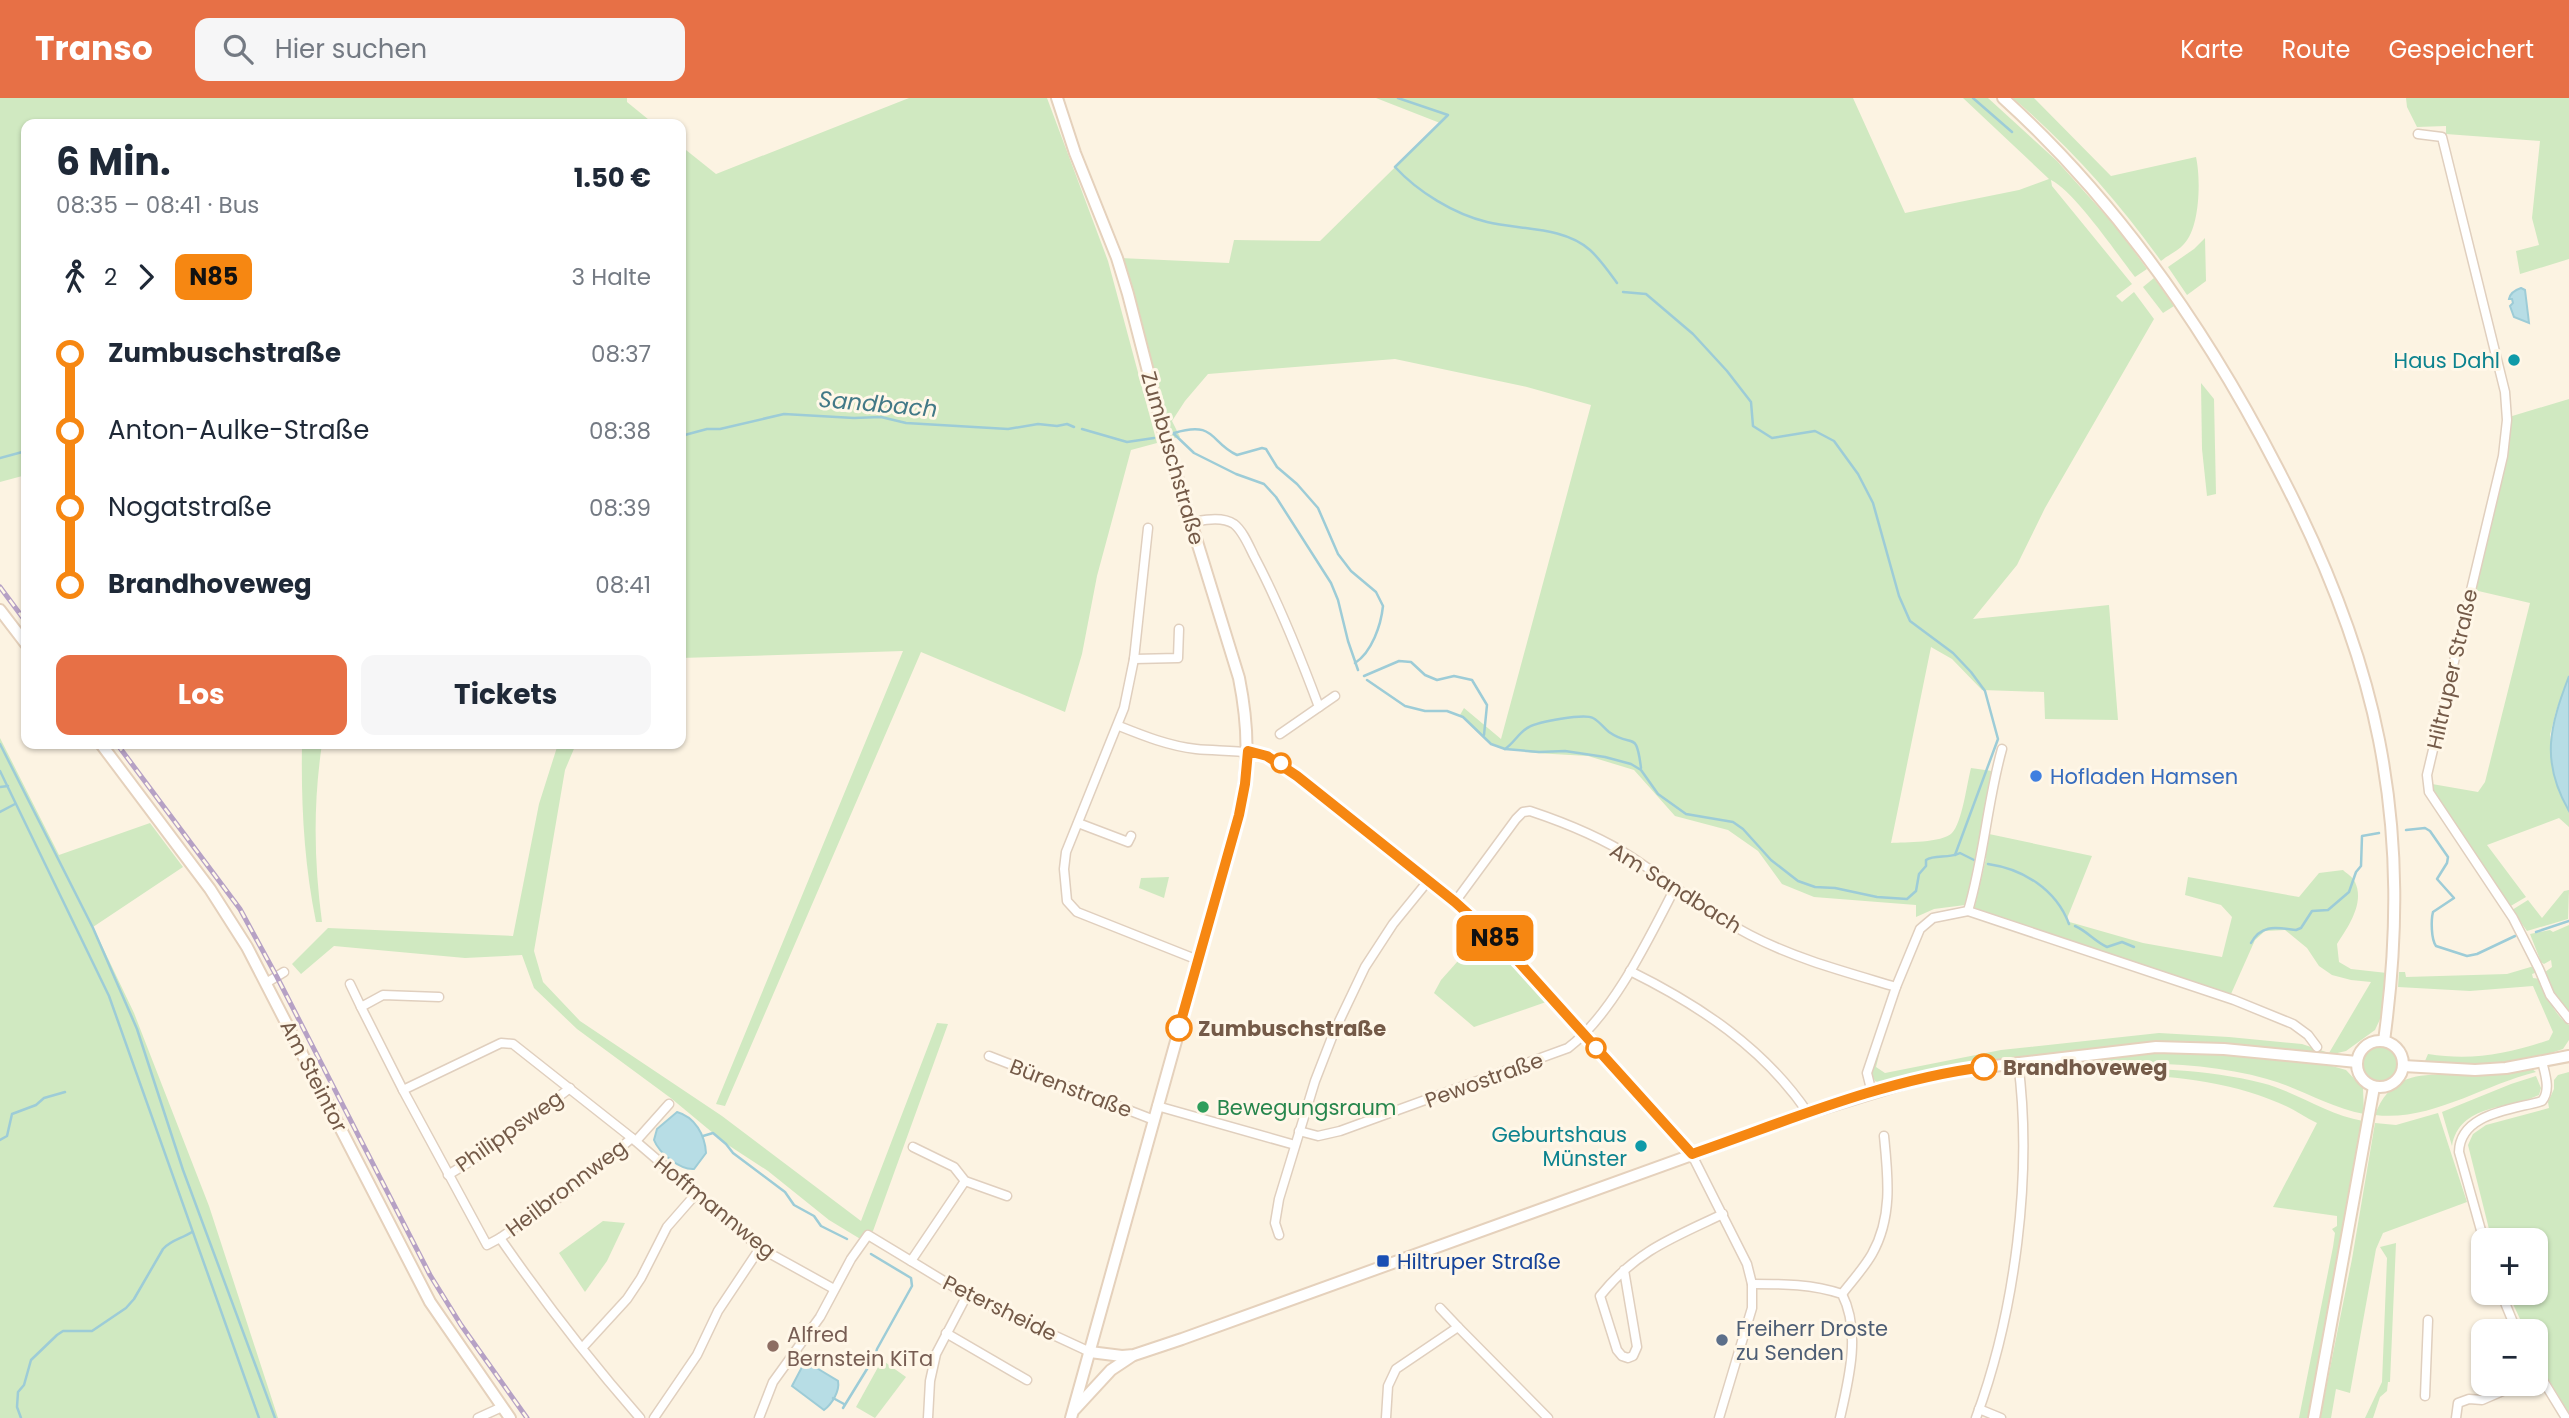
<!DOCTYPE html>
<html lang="de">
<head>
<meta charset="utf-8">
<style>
	:root { --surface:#fff; --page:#f6f6f7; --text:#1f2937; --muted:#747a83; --accent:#e77046 }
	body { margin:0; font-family:Poppins,sans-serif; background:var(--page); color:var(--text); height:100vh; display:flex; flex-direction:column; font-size:26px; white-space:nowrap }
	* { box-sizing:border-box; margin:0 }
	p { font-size:23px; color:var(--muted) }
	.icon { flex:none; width:38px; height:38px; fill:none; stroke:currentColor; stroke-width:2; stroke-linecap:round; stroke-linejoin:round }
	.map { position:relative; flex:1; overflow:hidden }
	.sheet { position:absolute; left:21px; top:21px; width:665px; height:630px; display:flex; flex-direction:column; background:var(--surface); border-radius:14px; box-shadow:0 2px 5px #0004 }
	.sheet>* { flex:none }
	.badge { padding:0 14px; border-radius:10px; font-size:24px; line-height:46px }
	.controls { position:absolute; left:2471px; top:1130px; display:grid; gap:14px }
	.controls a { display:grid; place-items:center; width:77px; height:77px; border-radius:14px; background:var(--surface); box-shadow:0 2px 5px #0004; font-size:35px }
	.map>.badge { position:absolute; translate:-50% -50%; box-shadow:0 0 0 4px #fff }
	.legs { display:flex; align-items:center; gap:10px; height:77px; padding:0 35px; font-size:23px }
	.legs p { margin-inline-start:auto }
	.head { display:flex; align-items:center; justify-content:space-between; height:119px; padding:0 35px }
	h1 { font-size:38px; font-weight:700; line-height:52px }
	.action { display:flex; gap:14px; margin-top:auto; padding:14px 35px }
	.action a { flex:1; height:80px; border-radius:14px; background:var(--accent); color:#fff; font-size:28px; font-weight:700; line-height:80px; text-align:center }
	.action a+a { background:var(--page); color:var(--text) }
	ul { padding:0 35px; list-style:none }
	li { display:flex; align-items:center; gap:24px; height:77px; font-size:26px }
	li i { display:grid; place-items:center; width:10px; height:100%; margin:0 9px; background:currentColor }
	li i::after { content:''; width:18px; height:18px; margin:-9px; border:5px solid; border-radius:50%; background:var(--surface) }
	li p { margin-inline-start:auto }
	li:first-child i { background:linear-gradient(#0000 50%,currentColor 0) }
	li:last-child i { background:linear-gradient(currentColor 50%,#0000 0) }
	header { display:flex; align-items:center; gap:42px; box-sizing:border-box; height:98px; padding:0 35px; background:var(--accent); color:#fff }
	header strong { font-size:33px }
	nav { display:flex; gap:38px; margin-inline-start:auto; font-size:24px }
	.search { width:490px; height:63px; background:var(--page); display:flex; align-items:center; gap:18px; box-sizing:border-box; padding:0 24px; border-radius:14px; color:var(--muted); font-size:26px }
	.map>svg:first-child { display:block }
	.green { fill:#d0e9c1 }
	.water { fill:#b7dde5; stroke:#9dccd7; stroke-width:2 }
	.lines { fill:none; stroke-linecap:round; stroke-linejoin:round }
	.stream { stroke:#9dccd7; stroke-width:2.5 }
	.street-casing { stroke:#e0cfbe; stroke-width:11 }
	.secondary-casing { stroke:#e5d1bc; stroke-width:14 }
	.street { stroke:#fff; stroke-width:8 }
	.secondary { stroke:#fff; stroke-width:10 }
	.rail-casing { stroke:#b6a1c5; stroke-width:5 }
	.rail { stroke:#fff7e8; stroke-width:2.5; stroke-dasharray:8; stroke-linecap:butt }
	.line-1-casing { stroke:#fff; stroke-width:16 }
	.line-1 { stroke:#f68712; stroke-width:10 }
	.culture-dot { fill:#0f9aa8; stroke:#fff7e8; stroke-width:2.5 }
	.stop-1-dot { fill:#fff; stroke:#f68712; stroke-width:3.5 }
	.shop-dot { fill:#3f7fe0; stroke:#fff7e8; stroke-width:2.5 }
	.leisure-dot { fill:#2e9e5b; stroke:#fff7e8; stroke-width:2.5 }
	.transit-dot { fill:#1a4fb4; stroke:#fff7e8; stroke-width:2.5 }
	.service-dot { fill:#5c6f8a; stroke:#fff7e8; stroke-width:2.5 }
	.education-dot { fill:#8d6e63; stroke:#fff7e8; stroke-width:2.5 }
	.labels { text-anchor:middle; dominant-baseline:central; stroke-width:6; stroke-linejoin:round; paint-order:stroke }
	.culture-label { font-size:21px; fill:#0d838f; stroke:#fff7e8; text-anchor:end }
	.street-label { font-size:21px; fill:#745a48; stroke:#fff7e8 }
	.shop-label { font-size:21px; fill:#366cbe; stroke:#fff7e8; text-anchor:start }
	.stop-label { font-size:21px; font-weight:bold; fill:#745a48; stroke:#fff7e8; text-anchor:start }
	.leisure-label { font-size:21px; fill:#27864d; stroke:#fff7e8; text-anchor:start }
	.transit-label { font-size:21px; fill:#164399; stroke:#fff7e8; text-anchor:start }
	.service-label { font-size:21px; fill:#4e5e75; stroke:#fff7e8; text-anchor:start }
	.education-label { font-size:21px; fill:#785e54; stroke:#fff7e8; text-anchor:start }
	.water-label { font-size:23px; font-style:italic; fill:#427987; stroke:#fff7e8 }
</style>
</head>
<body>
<header>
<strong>Transo</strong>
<div class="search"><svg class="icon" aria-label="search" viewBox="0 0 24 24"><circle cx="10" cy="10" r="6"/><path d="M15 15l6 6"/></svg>Hier suchen</div>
<nav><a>Karte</a><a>Route</a><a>Gespeichert</a></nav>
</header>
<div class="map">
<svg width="2569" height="1320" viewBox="0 0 2569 1320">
	<rect width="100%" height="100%" fill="#fcf3e2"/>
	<g class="green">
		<path d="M0,0H627V4L654,26H26V377L0,384Z"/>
		<path d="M909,0H1047L1108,163L1157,345L1131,352L1097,478L1082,556L1065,614L921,554L725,1008L716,1006L903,553L681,560V48L716,76Z"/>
		<path d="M1376,0H1853L1905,115L2019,92L2049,81L1963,0H1988L2057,63L2117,130L2147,171L2135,179C2117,156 2075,94 2051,82L2052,88L2132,186L2116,198L2122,204L2134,194L2154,221L2045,410L2017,467L1973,521L2109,507L2118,622L2045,621L2044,594L1982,592L1952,561L1931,549L1891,745C1905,744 1942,745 1952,735C1962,725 1967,685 1971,670L1992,673L1984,717L1989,736L2092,758L2066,823L2143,845L2222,859L2232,819L2221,807L2185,797L2188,779L2299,799L2319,775L2343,772C2346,775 2353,779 2355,784C2365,805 2348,829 2337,846L2339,864L2351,871L2387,875L2381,919L2375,932L2346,953L2329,957L2136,946L1961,967L1883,986L1875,983L1870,974L1878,947L1881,949L1876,969L1885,975L2001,952L2159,935L2229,939L2302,946L2329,955L2371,884L2351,882L2332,877L2319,868L2307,850L2285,832L2265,833L2255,842L2231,896L1974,812L1986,760L1980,758L1976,781L1965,807L1934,811L1916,819V807L1814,799L1782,786L1758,753L1728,732L1675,718L1634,672L1588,658L1535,655L1507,651L1491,646L1460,617L1464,610L1501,641L1591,307L1527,289L1395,261L1208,276L1185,303L1172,323L1180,339L1171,341L1120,160L1229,165L1234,142L1320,143L1440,25Z"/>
		<path d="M2013,0H2034L2111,78L2196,59C2201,81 2200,130 2184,146C2178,153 2168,157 2161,163C2118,103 2069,48 2013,0Z"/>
		<path d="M2406,0H2569V161L2520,176L2516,153L2539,147L2532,120L2540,43L2446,36V28L2417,29L2407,9Z"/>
		<path d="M2205,140L2206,183L2187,197L2168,169L2194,151Z"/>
		<path d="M2154,180L2174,208L2163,215L2143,189Z"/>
		<path d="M2201,285L2214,301L2216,396L2207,398L2202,351Z"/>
		<path d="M2569,301V578L2556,613L2550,637L2559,694L2569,713V729L2559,720L2487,747L2526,799L2509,809L2432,693V686L2478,694L2485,684L2530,505L2474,492L2509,341V319Z"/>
		<path d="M0,640L59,757L150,725L183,769L93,829L134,915L209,1108L278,1320H0Z"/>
		<path d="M302,646H322C313,706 314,764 322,824H316C304,764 301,707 302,646Z"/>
		<path d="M558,646H576L565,672L534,853L543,884L580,923L722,1018L861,1123L937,925L948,926L873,1133L862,1142L829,1122L768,1073L725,1045L672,1001L577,931L534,890L522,857L465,860L334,848L301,876L292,866L328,830L513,838L539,706Z"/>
		<path d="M1169,779L1164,800L1139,790L1141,780Z"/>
		<path d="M2569,792L2568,821L2527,833L2512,812L2528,802L2542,820L2564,793Z"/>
		<path d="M2569,827V913L2555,896L2545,874L2552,869L2551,862L2544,866L2541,864L2530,836L2550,832L2553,834Z"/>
		<path d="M1482,836L1546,904L1474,929L1434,895L1441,882Z"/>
		<path d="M2534,868L2535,875L2532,876L2533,880L2541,881C2547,898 2554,917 2569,927V942L2563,951C2520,967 2471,968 2425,963L2428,956C2472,963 2507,956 2549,942L2553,934L2533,888L2470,893L2398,889L2399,874H2405L2406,879L2507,876Z"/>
		<circle cx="2380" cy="967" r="18"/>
		<path d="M2154,954H2192L2325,966L2346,972L2363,990L2364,1016C2330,1010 2300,990 2267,981C2197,961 2109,964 2036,969L2044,966Z"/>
		<path d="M2090,970C2147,970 2207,971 2262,985C2297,994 2328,1017 2363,1023L2309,1320H2299L2333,1149L2335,1135L2332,1131L2337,1128V1118L2273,1109L2317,1025C2304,1019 2292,1010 2279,1005C2204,973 2118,975 2039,979L2044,972Z"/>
		<path d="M2532,971L2536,974C2483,987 2430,1024 2375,1017C2394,967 2433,978 2477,977C2495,976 2513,973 2532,971Z"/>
		<path d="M2569,974V1315L2545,1276L2536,1256V1234H2526L2508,1195H2536V1143H2492L2468,1047L2473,1036L2486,1027L2549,1010L2548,1004L2554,991V982L2558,977Z"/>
		<path d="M2536,978L2541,990L2539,997C2508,1012 2460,1005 2452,1048L2442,1014L2511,986Z"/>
		<path d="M2438,1015L2467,1104L2383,1135L2376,1151L2350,1295L2336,1291L2331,1320H2320L2352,1161L2375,1025L2396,1027Z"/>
		<path d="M603,1123L625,1125L607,1163L585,1194L559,1155Z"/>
		<path d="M2396,1145L2390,1284H2388L2387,1293L2380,1299L2373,1320H2365L2382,1284L2387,1160L2380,1149Z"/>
		<path d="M882,1262L906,1279L875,1320L856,1309Z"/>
	</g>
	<g class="water">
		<path d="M2521,190L2525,192L2529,225L2514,219L2510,208L2513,205L2512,201H2509C2510,195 2515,192 2521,190Z"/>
		<path d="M2569,578V713C2540,663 2550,628 2569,578Z"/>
		<path d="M677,1014C695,1019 705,1037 706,1055L694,1071C680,1072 659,1055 654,1042L657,1031Z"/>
		<path d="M810,1266L838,1283C840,1293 832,1306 824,1312L792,1288L802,1269Z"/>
	</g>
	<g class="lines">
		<g class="stream">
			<path d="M1398,0L1448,17L1395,69C1418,94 1454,116 1487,124C1519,132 1563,128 1590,152C1600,161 1609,174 1617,185"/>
			<path d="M1973,0L2012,34"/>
			<path d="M1623,194L1646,196L1693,236L1727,273L1751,304L1753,328L1772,340L1815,333L1834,343L1858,376L1873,405L1899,498L1910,523L1953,555L1971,574L1985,593L1998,641L1955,757"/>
			<path d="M1082,331L1127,344L1154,340"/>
			<path d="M1173,335L1194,355L1236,376L1264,386L1276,399L1331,485L1338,502L1348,543L1358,572"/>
			<path d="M1174,335C1216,322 1210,345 1237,357L1262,350L1266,351L1277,369L1297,386L1318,410L1338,456L1351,473L1376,494L1383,508C1381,527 1372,554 1355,565"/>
			<path d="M681,338L707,331H720L784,316L854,320L881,319L906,325L1008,331L1038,326L1057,328L1067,326L1074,329"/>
			<path d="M0,360L26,353"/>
			<path d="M1364,578L1399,563L1411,564L1425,577L1437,582L1454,578L1472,582L1487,607L1484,637"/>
			<path d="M1367,582L1405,608L1425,613H1447L1463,619L1491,646L1505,651L1539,654L1565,653L1605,659L1631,666L1641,672L1658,696L1686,716L1733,724L1743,731L1771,762L1798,783L1815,789L1835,790L1877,799L1907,801L1916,793L1919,776L1926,768V762C1935,756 1948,761 1960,755L1976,763"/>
			<path d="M0,646L93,830L137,931L183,1072L275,1320"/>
			<path d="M1505,651C1514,645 1520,633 1529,629C1538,624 1584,615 1593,620C1599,623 1604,630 1609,634C1633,651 1636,630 1641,670"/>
			<path d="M0,673L109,898L259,1320"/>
			<path d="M0,689L8,688"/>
			<path d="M0,714L15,706"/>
			<path d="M2406,732L2425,730L2430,733L2448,759L2447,765L2437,781L2454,800L2433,814C2431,822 2431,841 2436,848L2467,858L2477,856L2515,838"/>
			<path d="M1988,766C2023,771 2056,791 2069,826"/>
			<path d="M2075,828C2087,833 2094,843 2107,849L2122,844L2134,849"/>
			<path d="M2536,834L2569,823"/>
			<path d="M2251,845C2262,825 2278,830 2296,832L2301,830L2312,813L2328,812L2349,794L2356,774L2361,768L2362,738L2379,735"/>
			<path d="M703,1038L713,1035L726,1046L733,1055L785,1094L794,1107L814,1118L821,1128L847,1141"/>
			<path d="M0,1042L7,1038L12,1016L36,1007L44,1000L65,994"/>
			<path d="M833,1300L844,1306"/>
			<path d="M843,1310L875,1258L877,1251L912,1188L911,1180L871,1156"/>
			<path d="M21,1320L17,1309L18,1294L24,1287L31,1262L57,1237L63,1233H92L126,1210L134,1201L163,1151C171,1142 181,1141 192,1134"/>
		</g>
		<g class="street-casing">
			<g id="street">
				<path d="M2418,36L2442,39L2505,294L2507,322L2503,358L2427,677L2429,694L2513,820L2539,871L2550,897L2569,921"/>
				<path d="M1191,424C1204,422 1222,418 1234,426C1243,433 1249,448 1254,458C1280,507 1300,558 1319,609L1280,636"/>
				<path d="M1148,430L1134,561L1124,610L1066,754L1064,771L1067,803L1077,814L1198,862"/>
				<path d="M1134,561L1178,560L1179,531"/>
				<path d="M1319,609L1335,598"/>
				<path d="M1119,628C1144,638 1169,648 1196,651C1226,654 1254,650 1281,665L1455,804L1507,851L1692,1057L1747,1166L1752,1186V1210L1719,1320"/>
				<path d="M2002,651C1987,704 1984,760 1968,813L2234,902L2293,926L2308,937L2317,949"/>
				<path d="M1078,725L1128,744L1131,738"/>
				<path d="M1455,804L1516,721L1523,714L1530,713C1563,724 1604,741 1633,760C1672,786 1708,815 1750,837C1796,861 1846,874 1896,889"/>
				<path d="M1630,873C1699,907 1764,950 1808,1015"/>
				<path d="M266,885L284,874"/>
				<path d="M350,886L361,909"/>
				<path d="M439,899L383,897L361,909L403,992L487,1147L500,1140C543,1202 590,1263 640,1320"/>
				<path d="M989,958L1154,1022"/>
				<path d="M403,992L501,945L513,946L632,1040L760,1150L834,1191"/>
				<path d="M1872,995L1867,975L1896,889L1920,831L1933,820L1968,813"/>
				<path d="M1157,1008L1295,1047"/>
				<path d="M1299,1033L1318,1038L1340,1033L1568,950C1613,916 1649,840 1675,790"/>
				<path d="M636,1043L669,1006"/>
				<path d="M913,1049L954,1069L965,1083L1007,1098"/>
				<path d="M448,1077L495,1048L570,990"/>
				<path d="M965,1083L911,1163L967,1197L1090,1254"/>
				<path d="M1279,1137L1275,1125L1279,1101L1315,983L1334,934L1365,869L1393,826L1428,783"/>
				<path d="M500,1140L567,1094L632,1040"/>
				<path d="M2484,1143L2459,1054C2460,1015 2512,1012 2542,1003C2551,992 2545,976 2542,963"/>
				<path d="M1624,1172L1637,1249L1633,1258L1628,1260L1622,1258L1617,1252L1600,1198C1636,1153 1672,1140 1723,1116"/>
				<path d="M1752,1186C1784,1186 1812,1186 1842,1196C1861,1233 1849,1281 1840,1320"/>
				<path d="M2501,1195L2517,1234"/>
				<path d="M1842,1196C1852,1183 1864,1170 1872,1156C1893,1119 1888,1078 1884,1038"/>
				<path d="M1440,1210L1458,1229"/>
				<path d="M946,1235L1027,1282"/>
				<path d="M583,1249L627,1201L641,1180L667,1129L695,1097"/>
				<path d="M2536,1271L2566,1320"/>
				<path d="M2425,1298L2428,1222"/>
				<path d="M1979,1311L2001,1320"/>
				<path d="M478,1320L502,1309"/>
				<path d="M654,1320L697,1257L718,1213L760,1150"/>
				<path d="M759,1320L773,1284L820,1219L851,1161L868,1137L911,1163"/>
				<path d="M928,1320L930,1283L936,1256L967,1197"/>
				<path d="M1386,1320L1388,1288L1396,1271L1458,1229L1548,1320"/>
				<path d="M1976,1320C2015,1215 2033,1076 2018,964"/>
				<path d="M2456,1320L2458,1305L2469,1301L2482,1302L2519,1286"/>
			</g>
		</g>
		<g class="secondary-casing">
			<g id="secondary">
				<path d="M1057,0L1075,55L1117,160L1128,196L1166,343L1239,580C1249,630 1249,668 1239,717L1071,1320"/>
				<path d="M2003,0C2118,104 2206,231 2277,369C2322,455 2360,546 2379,642C2399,744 2398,840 2384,943"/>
				<path d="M0,512L26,546"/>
				<path d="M101,646L210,791L247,849L430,1204L510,1320"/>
				<circle cx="2380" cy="966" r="23"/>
				<path d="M2403,968L2475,972L2506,970L2569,958"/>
				<path d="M1090,1254L1122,1258L1134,1257L1182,1241L1808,1015L1915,982L1960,972L2156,949L2224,951L2357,964"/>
				<path d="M1075,1311L1111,1272L1132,1258"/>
				<path d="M2314,1320L2374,989"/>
			</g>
		</g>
		<use href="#street" class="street"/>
		<use href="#secondary" class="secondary"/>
		<g class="rail-casing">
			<g id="rail">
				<path d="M0,489L26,524"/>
				<path d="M117,646L240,811L277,879L430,1177L461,1227L527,1320"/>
			</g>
		</g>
		<use href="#rail" class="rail"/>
	</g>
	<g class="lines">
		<g class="line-1-casing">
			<path id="line-1" d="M1179,930L1239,717L1245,686L1248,653L1267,658L1297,678L1455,804L1507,851L1692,1056C1787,1023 1883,982 1984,969"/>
		</g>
		<use href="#line-1" class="line-1"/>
	</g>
	<g class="culture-dot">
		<circle cx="2514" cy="262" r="7"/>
		<circle cx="1641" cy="1048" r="7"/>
	</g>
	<g class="stop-1-dot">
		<circle cx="1281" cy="665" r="9"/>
		<circle cx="1179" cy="930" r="12"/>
		<circle cx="1596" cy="950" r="9"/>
		<circle cx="1984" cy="969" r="12"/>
	</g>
	<circle class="shop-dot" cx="2036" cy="678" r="7"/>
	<circle class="leisure-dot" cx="1203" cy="1009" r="7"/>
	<rect class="transit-dot" x="1376" y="1156" width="14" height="14" rx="3.5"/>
	<circle class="service-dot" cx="1722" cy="1242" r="7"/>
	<circle class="education-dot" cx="773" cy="1248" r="7"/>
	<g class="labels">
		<g class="culture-label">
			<text x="2500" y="262">Haus Dahl</text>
			<text x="1627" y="1036">Geburtshaus<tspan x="1627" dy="24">Münster</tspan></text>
		</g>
		<g class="street-label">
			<text transform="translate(1173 360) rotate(74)">Zumbuschstraße</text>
			<text transform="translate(2452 571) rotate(-77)">Hiltruper Straße</text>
			<text transform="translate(1676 790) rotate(32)">Am Sandbach</text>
			<text transform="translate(314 978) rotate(63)">Am Steintor</text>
			<text transform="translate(1484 982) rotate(-20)">Pewostraße</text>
			<text transform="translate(1071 990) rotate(21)">Bürenstraße</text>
			<text transform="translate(509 1033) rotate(-35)">Philippsweg</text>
			<text transform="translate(566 1090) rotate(-37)">Heilbronnweg</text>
			<text transform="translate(715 1109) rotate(39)">Hoffmannweg</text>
			<text transform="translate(1000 1210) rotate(26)">Petersheide</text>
		</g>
		<g class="shop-label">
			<text x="2050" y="678">Hofladen Hamsen</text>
		</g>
		<g class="stop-label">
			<text x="1198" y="930">Zumbuschstraße</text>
			<text x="2003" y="969">Brandhoveweg</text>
		</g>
		<g class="leisure-label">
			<text x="1217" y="1009">Bewegungsraum</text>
		</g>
		<g class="transit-label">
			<text x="1397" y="1163">Hiltruper Straße</text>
		</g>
		<g class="service-label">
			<text x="1736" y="1230">Freiherr Droste<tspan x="1736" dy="24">zu Senden</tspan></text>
		</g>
		<g class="education-label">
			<text x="787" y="1236">Alfred<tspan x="787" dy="24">Bernstein KiTa</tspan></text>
		</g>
		<g class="water-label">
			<text transform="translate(878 306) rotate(5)">Sandbach</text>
		</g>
	</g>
</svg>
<div class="controls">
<a>+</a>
<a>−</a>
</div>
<b class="badge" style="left:1495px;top:840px;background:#f68712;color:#111">N85</b>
<section class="sheet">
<div class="head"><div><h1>6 Min.</h1><p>08:35 – 08:41 · Bus</p></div><b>1.50 €</b></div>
<div class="legs"><svg class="icon" aria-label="walk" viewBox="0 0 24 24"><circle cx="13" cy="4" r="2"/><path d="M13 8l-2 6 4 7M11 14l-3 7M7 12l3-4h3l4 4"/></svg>2<svg class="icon" aria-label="forward" viewBox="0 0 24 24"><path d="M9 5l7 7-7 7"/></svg><b class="badge" style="background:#f68712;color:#111">N85</b><p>3 Halte</p></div>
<ul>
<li><i style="color:#f68712"></i><b>Zumbuschstraße</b><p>08:37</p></li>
<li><i style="color:#f68712"></i><span>Anton-Aulke-Straße</span><p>08:38</p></li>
<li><i style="color:#f68712"></i><span>Nogatstraße</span><p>08:39</p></li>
<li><i style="color:#f68712"></i><b>Brandhoveweg</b><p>08:41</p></li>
</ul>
<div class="action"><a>Los</a><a>Tickets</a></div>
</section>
</div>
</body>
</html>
